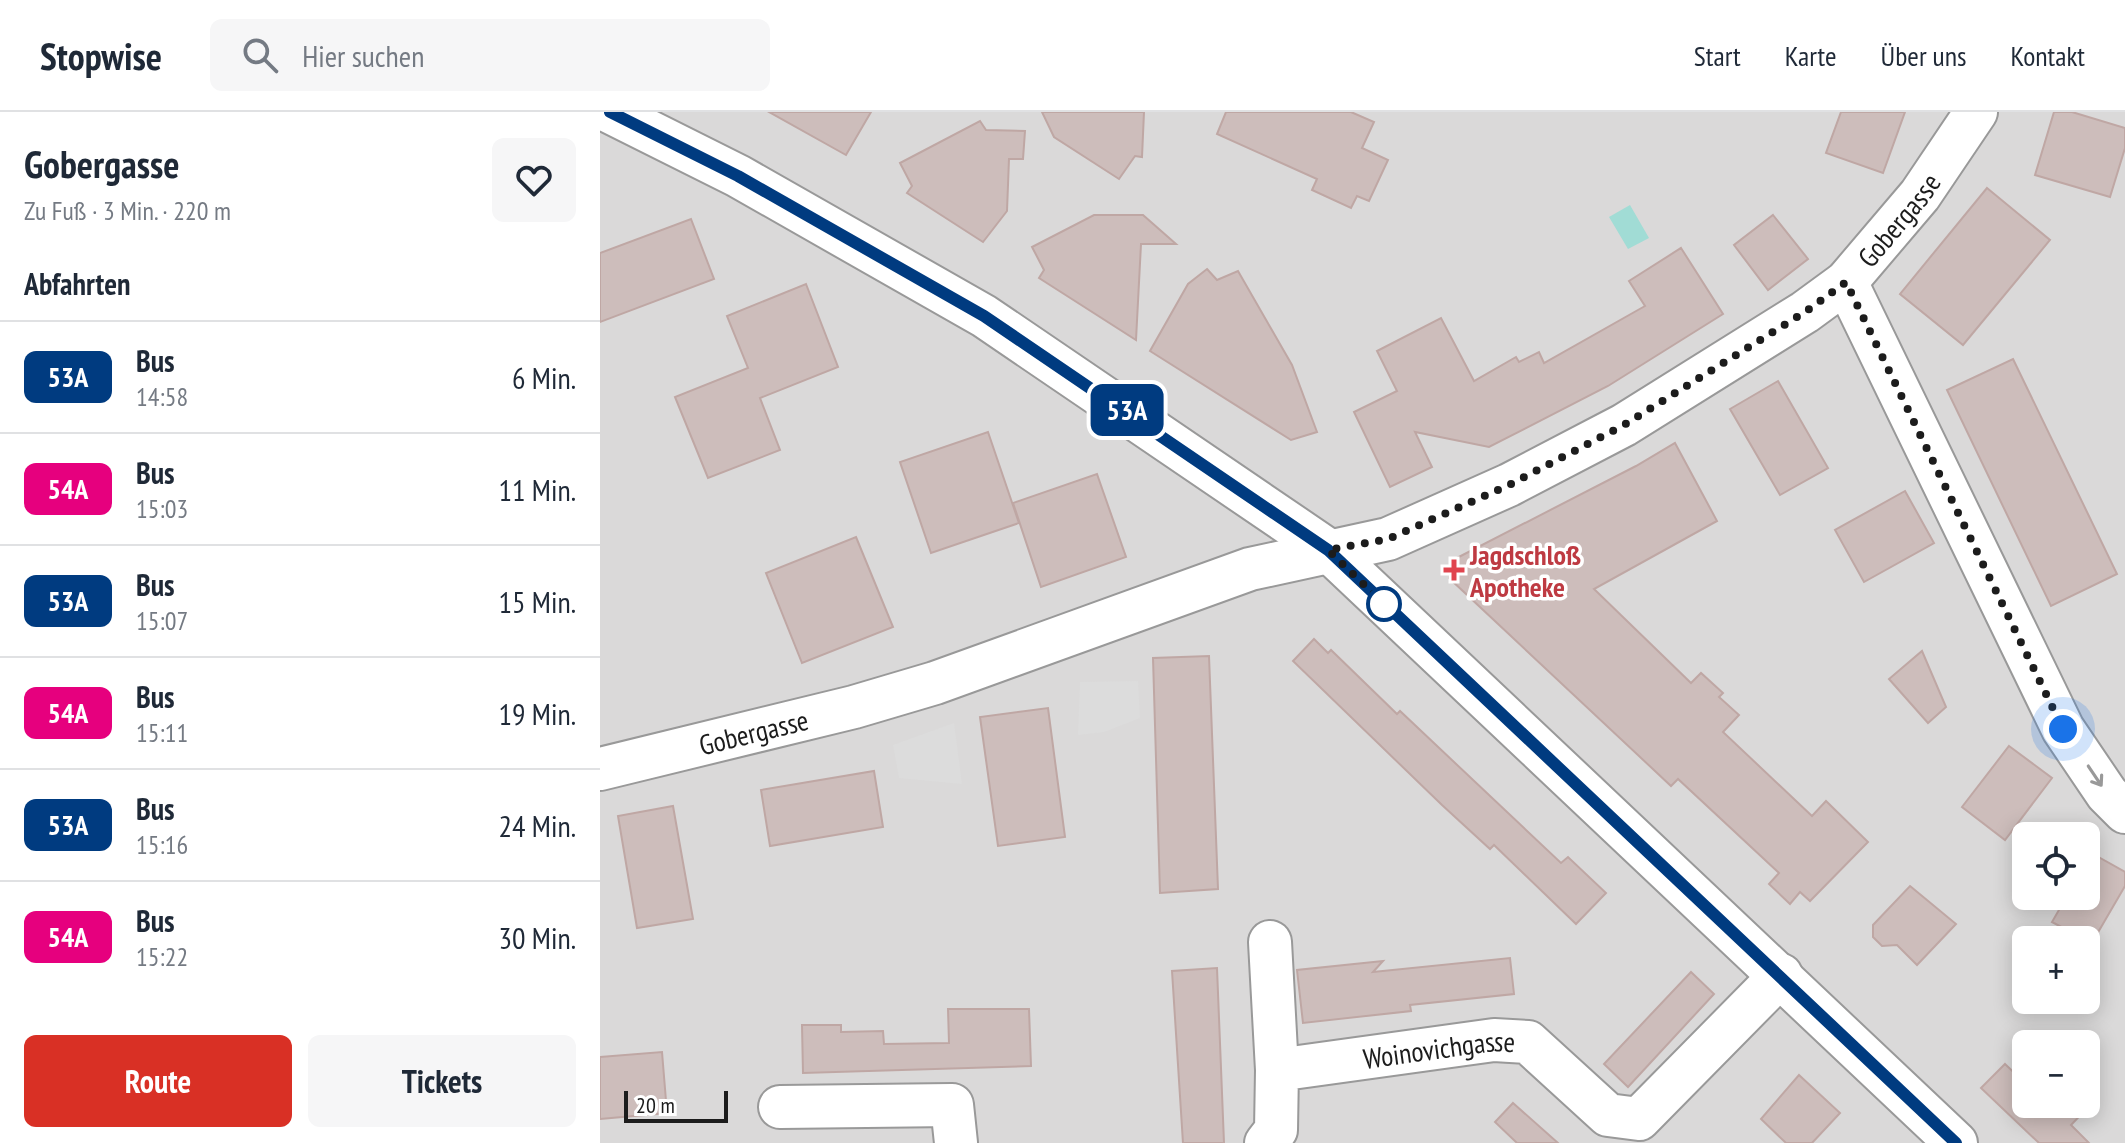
<!DOCTYPE html>
<html lang="de">
<head>
<meta charset="utf-8">
<style>
	:root { --surface:#fff; --page:#f6f6f7; --text:#1f2937; --muted:#747a83; --line:#e0e1e3; --accent:#d93025 }
	body { margin:0; font-family:"PT Sans Narrow",sans-serif; background:var(--page); color:var(--text); height:100vh; display:flex; flex-direction:column; font-size:30px; white-space:nowrap }
	* { box-sizing:border-box; margin:0 }
	p { font-size:26px; color:var(--muted) }
	.icon { flex:none; width:44px; height:44px; fill:none; stroke:currentColor; stroke-width:2; stroke-linecap:round; stroke-linejoin:round }
	.map { position:relative; flex:1; overflow:hidden }
	.drawer { display:flex; flex-direction:column; background:var(--surface); width:600px }
	.drawer>* { flex:none }
	.badge { padding:0 16px; border-radius:12px; font-size:28px; line-height:52px }
	.fabs { position:absolute; left:1412px; top:710px; display:grid; gap:16px }
	.fabs a { display:grid; place-items:center; width:88px; height:88px; border-radius:12px; background:var(--surface); box-shadow:0 4px 20px #0003; font-size:40px }
	.scale { position:absolute; left:24px; bottom:20px; width:104px; box-sizing:border-box; padding-left:8px; border:4px solid #1c1c1c; border-top:0; font-size:22px; line-height:28px; white-space:nowrap; color:#1c1c1c; -webkit-text-stroke:6px #fff; paint-order:stroke }
	.you { position:absolute; width:40px; height:40px; margin:-20px; border:6px solid #fff; border-radius:50%; background:#1a73e8; box-shadow:0 0 0 12px #1a73e833 }
	.map>.badge { position:absolute; translate:-50% -50%; box-shadow:0 0 0 4px #fff }
	h2 { padding:0 24px; font-size:30px; line-height:72px }
	.round { display:grid; place-items:center; flex:none; width:84px; height:84px; border-radius:12px; background:var(--page) }
	.summary { display:flex; align-items:center; justify-content:space-between; height:136px; padding:0 24px }
	h1 { font-size:38px; font-weight:700; line-height:60px }
	.action { display:flex; gap:16px; margin-top:auto; padding:16px 24px }
	.action a { flex:1; height:92px; border-radius:12px; background:var(--accent); color:#fff; font-size:32px; font-weight:700; line-height:92px; text-align:center }
	.action a+a { background:var(--page); color:var(--text) }
	ul { padding:0; list-style:none }
	li { display:flex; align-items:center; gap:24px; height:112px; padding:0 24px; border-top:2px solid var(--line) }
	li div { flex:1 }
	li b { display:block; font-size:30px }
	li em { font-style:normal }
	li .badge { min-width:88px; font-weight:700; text-align:center }
	header { display:flex; align-items:center; gap:48px; box-sizing:border-box; height:112px; padding:0 40px; background:var(--surface); border-bottom:2px solid var(--line) }
	header strong { font-size:38px }
	nav { display:flex; gap:44px; margin-inline-start:auto; font-size:28px }
	.search { width:560px; height:72px; background:var(--page); display:flex; align-items:center; gap:20px; box-sizing:border-box; padding:0 28px; border-radius:12px; color:var(--muted); font-size:30px }
	main { display:flex; flex:1; min-height:0 }
	.map>svg:first-child { display:block }
	.residential { fill:#dad9d9; fill-rule:evenodd }
	.parking { fill:#dcdcdc }
	.water { fill:#a1dcd5 }
	.building { fill:#cdbdbb; stroke:#bfa7a4; stroke-width:2 }
	.lines { fill:none; stroke-linecap:round; stroke-linejoin:round }
	.minor-casing { stroke:#999; stroke-width:46 }
	.minor { stroke:#fff; stroke-width:42 }
	.oneway { stroke:#999 }
	.line-casing { stroke:#fff; stroke-width:18 }
	.line { stroke:#003b80; stroke-width:12 }
	.walk { stroke:#1c1c1c; stroke-width:8; stroke-dasharray:0 14.4 }
	.health-dot { fill:#e0444e; stroke:#fff; stroke-width:3 }
	.stop-dot { fill:#fff; stroke:#003b80; stroke-width:4 }
	.labels { text-anchor:middle; dominant-baseline:central; stroke-width:7; stroke-linejoin:round; paint-order:stroke }
	.street-label { font-size:28px; fill:#1c1c1c; stroke:#fff }
	.health-label { font-size:28px; font-weight:bold; fill:#be3a42; stroke:#fff; text-anchor:start }
</style>
</head>
<body>
<header>
<strong>Stopwise</strong>
<div class="search"><svg class="icon" aria-label="search" viewBox="0 0 24 24"><circle cx="10" cy="10" r="6"/><path d="M15 15l6 6"/></svg>Hier suchen</div>
<nav><a>Start</a><a>Karte</a><a>Über uns</a><a>Kontakt</a></nav>
</header>
<main>
<section class="drawer">
<div class="summary"><div><h1>Gobergasse</h1><p>Zu Fuß · 3 Min. · 220 m</p></div><a class="round"><svg class="icon" aria-label="heart" viewBox="0 0 24 24"><path d="M12 20l-8-8c-3-5 5-10 8-4 3-6 11-1 8 4z"/></svg></a></div>
<h2>Abfahrten</h2>
<ul>
<li><span class="badge" style="background:#003b80;color:#fff">53A</span><div><b>Bus</b><p>14:58</p></div><em>6 Min.</em></li>
<li><span class="badge" style="background:#e6007e;color:#fff">54A</span><div><b>Bus</b><p>15:03</p></div><em>11 Min.</em></li>
<li><span class="badge" style="background:#003b80;color:#fff">53A</span><div><b>Bus</b><p>15:07</p></div><em>15 Min.</em></li>
<li><span class="badge" style="background:#e6007e;color:#fff">54A</span><div><b>Bus</b><p>15:11</p></div><em>19 Min.</em></li>
<li><span class="badge" style="background:#003b80;color:#fff">53A</span><div><b>Bus</b><p>15:16</p></div><em>24 Min.</em></li>
<li><span class="badge" style="background:#e6007e;color:#fff">54A</span><div><b>Bus</b><p>15:22</p></div><em>30 Min.</em></li>
</ul>
<div class="action"><a>Route</a><a>Tickets</a></div>
</section>
<div class="map">
<svg width="1525" height="1031" viewBox="0 0 1525 1031">
	<rect width="100%" height="100%" fill="#eee5e1"/>
	<path class="residential" d="M0,0H1525V1031H0ZM1426,724H1486V784H1426ZM1426,828H1486V888H1426ZM1426,932H1486V992H1426Z"/>
	<g class="parking">
		<path d="M538,569L540,606L504,620L478,623L480,570Z"/>
		<path d="M354,611L362,672L299,666L293,633Z"/>
	</g>
	<path class="water" d="M1030,93L1049,126L1028,137L1009,105Z"/>
	<g class="building">
		<path d="M169,0H271L246,43Z"/>
		<path d="M442,0H544L542,45L535,44L519,67L454,25Z"/>
		<path d="M626,0H751L774,10L762,36L788,48L769,89L757,84L751,96L712,78L717,67L617,22Z"/>
		<path d="M1241,0H1305L1283,61L1226,41Z"/>
		<path d="M1454,0H1472L1525,16V36L1510,85L1435,63Z"/>
		<path d="M380,9L386,18L425,19L423,47H409L407,99L383,130L307,81L312,74L300,51Z"/>
		<path d="M1387,76L1450,128L1363,233L1300,182Z"/>
		<path d="M494,103H543L576,132H541L536,228L439,166L444,158L432,135Z"/>
		<path d="M1173,103L1208,147L1168,178L1134,133Z"/>
		<path d="M91,107L114,167L0,210V141Z"/>
		<path d="M1081,136L1123,202L1008,274L889,335L815,320L832,355L790,375L754,300L797,279L777,239L841,206L874,269L916,245L919,250L939,240L944,251L1045,194L1029,169Z"/>
		<path d="M607,157L617,168L638,159L692,253L717,320L691,328L550,239L588,172Z"/>
		<path d="M206,172L238,255L160,286L180,338L108,366L75,285L148,256L127,204Z"/>
		<path d="M1413,247L1517,462L1451,494L1347,278Z"/>
		<path d="M1178,269L1228,356L1180,383L1130,297Z"/>
		<path d="M388,320L419,411L331,441L300,350Z"/>
		<path d="M1075,331L1117,409L994,477L1091,571L1101,561L1123,581L1119,585L1139,603L1123,620L1212,704L1226,689L1268,730L1210,789L1200,780L1190,792L1169,772L1179,761L1078,667L1071,674L849,466L851,449L1036,354Z"/>
		<path d="M497,362L526,445L441,475L413,391Z"/>
		<path d="M1305,379L1334,431L1264,470L1235,418Z"/>
		<path d="M256,425L293,515L202,551L166,461Z"/>
		<path d="M714,527L728,541L731,538L797,602L800,599L961,751L968,745L1006,781L976,812L894,733L890,737L842,693L693,549Z"/>
		<path d="M1322,539L1346,595L1328,611L1289,567Z"/>
		<path d="M609,544L618,777L560,781L553,546Z"/>
		<path d="M448,596L465,725L398,734L380,605Z"/>
		<path d="M1409,634L1452,666L1405,728L1362,695Z"/>
		<path d="M274,659L283,715L170,734L161,678Z"/>
		<path d="M73,694L93,807L37,816L18,704Z"/>
		<path d="M1486,738L1525,760V774L1486,841V828L1452,810L1467,784H1486Z"/>
		<path d="M1310,774L1356,812L1317,853L1297,833L1282,834L1273,825V813Z"/>
		<path d="M910,846L914,882L810,893L811,899L703,911L697,858L783,849L773,860Z"/>
		<path d="M617,856L624,1031H583L572,859Z"/>
		<path d="M1091,860L1114,882L1028,975L1004,952Z"/>
		<path d="M348,897H429L431,954L203,961L202,913H241V920L283,919L284,932L349,931Z"/>
		<path d="M62,940L67,1001L0,1007V945Z"/>
		<path d="M1405,952L1426,972V992H1491L1471,1013L1489,1031H1439L1381,976Z"/>
		<path d="M1199,963L1240,1001L1212,1031H1186L1161,1007Z"/>
		<path d="M913,991L958,1031H917L895,1010Z"/>
	</g>
	<g class="lines">
		<g class="minor-casing">
			<g id="minor">
				<path d="M10,0L138,64L384,204L728,438L1356,1031"/>
				<path d="M1246,170L1463,617L1507,682L1525,700"/>
				<path id="s1" d="M0,657L254,595L335,571L650,457L788,427L909,373L1024,313L1205,200L1246,170L1320,83L1376,0"/>
				<path d="M670,830L677,958"/>
				<path d="M180,995L352,993L356,1031"/>
				<path id="s2" d="M666,1031L676,1018L677,958L894,928L928,930L1008,1003L1039,1007L1181,863"/>
			</g>
		</g>
		<use href="#minor" class="minor"/>
	</g>
	<defs><path id="oneway-shaft" d="M-6 0H5M1.5-3L5.5 0L1.5 3" fill="none" stroke-width="1.6" stroke-linecap="round" stroke-linejoin="round" transform="scale(2)"/></defs>
	<use class="oneway" href="#oneway-shaft" transform="translate(1495 664) rotate(56)"/>
	<g class="lines">
		<g class="line-casing">
			<path id="line" d="M10,0L138,64L384,204L728,438L1356,1031"/>
		</g>
		<use href="#line" class="line"/>
		<path class="walk" d="M784,492L728,438L788,427L909,373L1024,313L1205,200L1246,170L1463,617"/>
	</g>
	<path class="health-dot" d="M850 446h8v8h8v8h-8v8h-8v-8h-8v-8h8z"/>
	<circle class="stop-dot" cx="784" cy="492" r="16"/>
	<g class="labels">
		<g class="street-label">
			<text stroke="none"><textPath href="#s1" startOffset="1430">Gobergasse</textPath></text>
			<text stroke="none"><textPath href="#s1" startOffset="158">Gobergasse</textPath></text>
			<text stroke="none"><textPath href="#s2" startOffset="240">Woinovichgasse</textPath></text>
		</g>
		<g class="health-label">
			<text x="870" y="442">Jagdschloß<tspan x="870" dy="32">Apotheke</tspan></text>
		</g>
	</g>
</svg>
<div class="fabs">
<a><svg class="icon" aria-label="locate" viewBox="0 0 24 24"><circle cx="12" cy="12" r="6"/><path d="M12 2v4M12 18v4M2 12h4M18 12h4"/></svg></a>
<a>+</a>
<a>−</a>
</div>
<div class="scale">20 m</div>
<div class="you" style="left:1463px;top:617px"></div>
<b class="badge" style="left:527px;top:298px;background:#003b80;color:#fff">53A</b>
</div>
</main>
</body>
</html>
